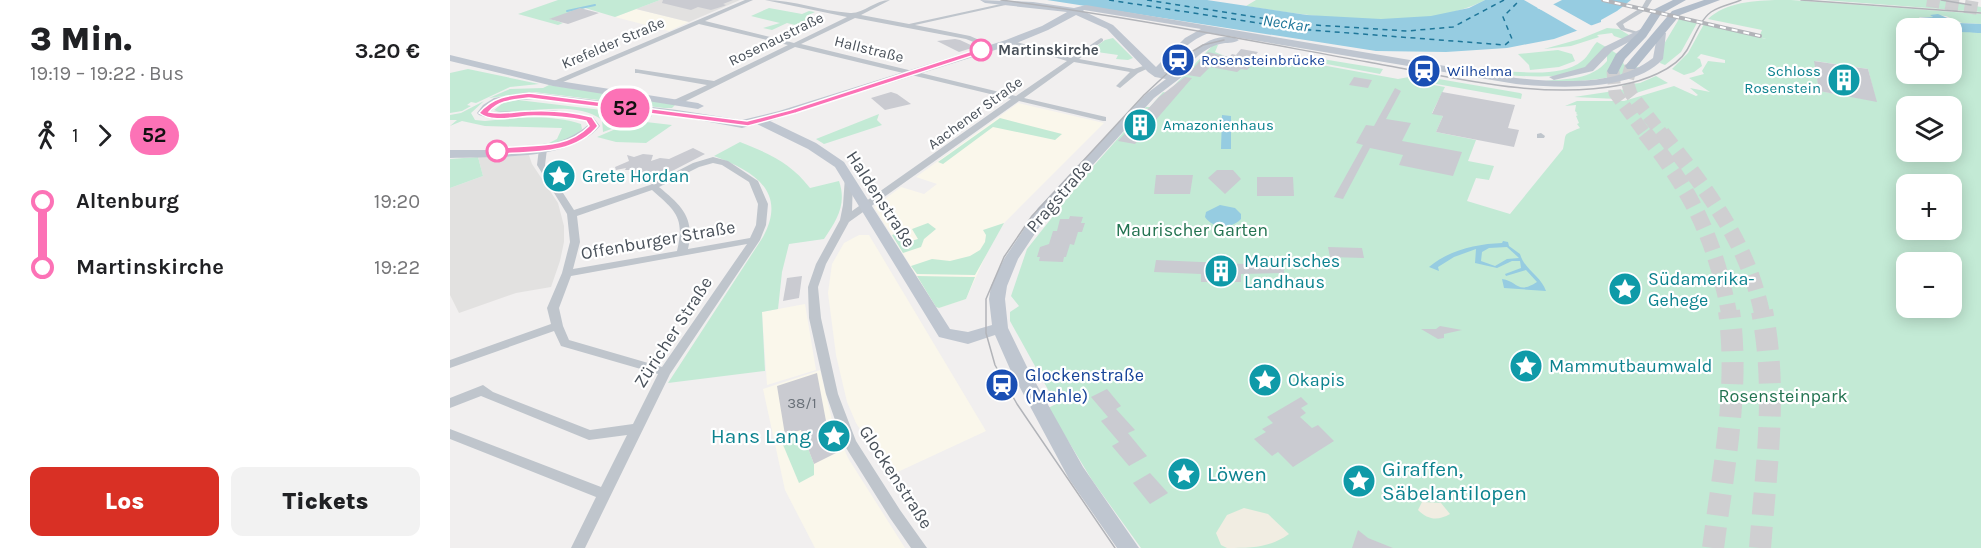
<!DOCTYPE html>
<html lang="de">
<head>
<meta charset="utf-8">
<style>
	:root { --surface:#fff; --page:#f2f2f2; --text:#202124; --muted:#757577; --accent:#d93025 }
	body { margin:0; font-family:Karla,sans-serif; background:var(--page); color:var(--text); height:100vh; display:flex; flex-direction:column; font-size:22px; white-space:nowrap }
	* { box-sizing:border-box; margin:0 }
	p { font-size:20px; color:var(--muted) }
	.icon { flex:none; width:33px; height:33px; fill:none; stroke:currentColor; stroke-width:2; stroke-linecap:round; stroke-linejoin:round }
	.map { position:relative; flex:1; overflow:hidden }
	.details { display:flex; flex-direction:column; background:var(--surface); width:450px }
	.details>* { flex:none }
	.badge { padding:0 12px; border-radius:20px; font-size:21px; line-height:39px }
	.fabs { position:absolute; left:1446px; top:18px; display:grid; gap:12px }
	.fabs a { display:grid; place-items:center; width:66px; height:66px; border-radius:12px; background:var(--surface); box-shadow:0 3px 15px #0003; font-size:30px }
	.map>.badge { position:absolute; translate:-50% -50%; box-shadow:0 0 0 3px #fff }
	.legs { display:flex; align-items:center; gap:9px; height:66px; padding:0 30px; font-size:20px }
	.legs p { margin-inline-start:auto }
	.head { display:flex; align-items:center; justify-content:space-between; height:102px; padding:0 30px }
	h1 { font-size:33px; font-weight:800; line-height:45px }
	.primary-button { display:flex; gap:12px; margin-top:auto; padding:12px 30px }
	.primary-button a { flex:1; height:69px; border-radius:12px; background:var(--accent); color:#fff; font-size:24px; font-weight:800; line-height:69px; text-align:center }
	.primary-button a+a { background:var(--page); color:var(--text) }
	ul { padding:0 30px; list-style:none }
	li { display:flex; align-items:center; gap:21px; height:66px; font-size:22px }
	li i { display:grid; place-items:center; width:9px; height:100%; margin:0 8px; background:currentColor }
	li i::after { content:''; width:15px; height:15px; margin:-8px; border:4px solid; border-radius:50%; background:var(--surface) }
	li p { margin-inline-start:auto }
	li:first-child i { background:linear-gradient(#0000 50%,currentColor 0) }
	li:last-child i { background:linear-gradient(currentColor 50%,#0000 0) }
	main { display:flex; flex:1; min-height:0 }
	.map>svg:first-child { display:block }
	.commercial { fill:#faf7eb }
	.education { fill:#e2e1e0 }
	.green { fill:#c3ead5; fill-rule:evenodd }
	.sand { fill:#f1ede2 }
	.water { fill:#96cce1; fill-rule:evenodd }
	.pier { fill:#f1efef }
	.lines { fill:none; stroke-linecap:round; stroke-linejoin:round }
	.stream { stroke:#96cce1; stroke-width:2 }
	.ferry { stroke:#1e7699; stroke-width:1.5; stroke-dasharray:5 4.5; stroke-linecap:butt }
	.building { fill:#cacbd1 }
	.primary-tunnel-far2 { stroke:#cfcfd1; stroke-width:13; stroke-dasharray:13 6; stroke-linecap:butt }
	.primary-tunnel-far1 { stroke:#cfcfd1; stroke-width:16; stroke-dasharray:16 8; stroke-linecap:butt }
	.primary-tunnel { stroke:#cfcfd1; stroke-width:22; stroke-dasharray:22 11; stroke-linecap:butt }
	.street { fill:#bfc5cc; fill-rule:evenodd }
	.secondary { fill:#bfc6d0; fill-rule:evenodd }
	.primary { fill:#b2bdca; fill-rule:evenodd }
	.tram { stroke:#b2b4b9; stroke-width:1.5 }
	.rail-casing { stroke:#b2b4b9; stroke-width:4 }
	.rail { stroke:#fff; stroke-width:2; stroke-dasharray:6; stroke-linecap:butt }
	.line-1 { fill:#fc72b6; stroke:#fff; stroke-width:1.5 }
	.stop-1-dot { fill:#fff; stroke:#fc72b6; stroke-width:3 }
	.labels { text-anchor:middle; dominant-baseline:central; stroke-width:4.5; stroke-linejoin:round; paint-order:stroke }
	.far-street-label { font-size:15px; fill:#49515a; stroke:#fff }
	.far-stop-label { font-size:15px; font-weight:bold; fill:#49515a; stroke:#fff; text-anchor:start }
	.far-transit-label { font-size:15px; fill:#164399; stroke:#fff; text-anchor:start }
	.far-culture-label { font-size:15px; fill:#0d838f; stroke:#fff; text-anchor:end }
	.number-label { font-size:15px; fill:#697078 }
	.far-water-label { font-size:16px; font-style:italic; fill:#1e7699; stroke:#fff }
	.culture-label { font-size:18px; fill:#0d838f; stroke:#fff; text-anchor:start }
	.street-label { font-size:18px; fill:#49515a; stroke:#fff }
	.park-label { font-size:18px; fill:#237351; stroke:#fff }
	.transit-label { font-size:18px; fill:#164399; stroke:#fff; text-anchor:start }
	.near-culture-label { font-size:21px; fill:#0d838f; stroke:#fff; text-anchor:start }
</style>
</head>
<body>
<main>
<section class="details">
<div class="head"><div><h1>3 Min.</h1><p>19:19 – 19:22 · Bus</p></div><b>3.20 €</b></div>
<div class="legs"><svg class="icon" aria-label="walk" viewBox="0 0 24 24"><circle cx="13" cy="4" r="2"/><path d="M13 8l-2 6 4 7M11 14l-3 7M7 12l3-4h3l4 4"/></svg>1<svg class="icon" aria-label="forward" viewBox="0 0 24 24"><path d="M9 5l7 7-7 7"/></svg><b class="badge" style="background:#fc72b6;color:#111">52</b></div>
<ul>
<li><i style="color:#fc72b6"></i><b>Altenburg</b><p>19:20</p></li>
<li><i style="color:#fc72b6"></i><b>Martinskirche</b><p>19:22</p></li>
</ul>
<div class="primary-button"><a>Los</a><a>Tickets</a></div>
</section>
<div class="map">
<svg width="1531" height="548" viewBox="0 0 1531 548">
	<rect width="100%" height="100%" fill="#f1efef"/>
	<g class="commercial">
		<path d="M186,9L239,22L219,31L165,17Z"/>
		<path d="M568,103L654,123L554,223L540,246L516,299L489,308L486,307L424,207L451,187L474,194L487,184L466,177Z"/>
		<path d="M409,235H419L536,431L439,476L406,423L397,402L386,355L378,293L382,264L394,243Z"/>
		<path d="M355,304L366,370L317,385L312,312Z"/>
		<path d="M370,370L382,420L398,458L455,548H365L335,490L313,389Z"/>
	</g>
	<g class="education">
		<path d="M210,0H290L239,22L186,9Z"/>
		<path d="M79,155L82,164L108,203L114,226V242L110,261L101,287L66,293L9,313L0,295V188L33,176L28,157Z"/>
	</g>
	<g class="green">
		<path d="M108,0H210L165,17L135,8L100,19L113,23L108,25L68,14Z"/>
		<path d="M806,0H1035C969,34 868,17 796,6Z"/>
		<path d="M1341,0L1531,14V24L1512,23L1496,16L1481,15L1483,17H1469L1472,21L1492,28H1456V74H1502V30L1531,33V548H691L642,480L598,408L606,404L560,321V312L569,306L561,296L577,249L639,171L696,107H700L713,92L717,93L764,44L768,45L765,52L777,57L773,61C791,62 818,69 833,58L948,79L959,77L961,81L995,87L982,113L993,116L986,132L1026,140L1018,161L1044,166L1039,180L1026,178L1017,201L1060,214L1113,149C1117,132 1111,136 1130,128L1127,124L1129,123L1126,116L1128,115L1126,114L1127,113L1125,111L1126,105L1115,106L1127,101H1174L1224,86L1246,96L1248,95L1240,88L1260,92L1239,78L1254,74L1252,71L1258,61L1275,63V60L1251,54L1247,58L1250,59L1252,66L1244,72L1234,75L1222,69L1238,53L1254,24L1316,39L1309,37L1312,30L1258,19C1278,0 1313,0 1341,0ZM1365,61L1418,69L1426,101L1369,91ZM1456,106H1502V152H1456ZM1456,184H1502V230H1456ZM1456,262H1502V308H1456Z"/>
		<path d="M1373,0H1488L1531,7V12Z"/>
		<path d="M319,8L352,14L359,11L365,12L356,16L363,19L349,26L337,23L322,30L313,28L330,23L301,16Z"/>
		<path d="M1229,19L1247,23L1231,52L1215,65L1210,63L1214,44Z"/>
		<path d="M1157,28L1169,29L1179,35L1173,39L1164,36L1162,33L1147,35L1149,37L1121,46L1094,49L1130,39Z"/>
		<path d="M663,38L683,58L678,60L666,59L668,55L640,51L655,40Z"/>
		<path d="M1147,42L1156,47C1150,53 1143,63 1136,68C1116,80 1075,76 1052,75V71C1076,72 1112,77 1132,61C1139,56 1141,48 1147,42Z"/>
		<path d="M1108,50L1122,54L1125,61L1109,67L1080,70L1079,65L1068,54Z"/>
		<path d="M1161,50L1167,54L1159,68L1173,62L1174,65L1192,68C1159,80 1128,83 1093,81C1115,79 1142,80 1157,61V55Z"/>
		<path d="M858,57H860L933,69L930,74L855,60Z"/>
		<path d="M18,69L89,84L60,87L26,103L21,102L17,105L21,106L12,111L0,113V73Z"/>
		<path d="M1206,76L1218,83L1167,99L1124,97L1177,89L1173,85L1190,83Z"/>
		<path d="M983,78L1070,93L1072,94L1071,99L981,83Z"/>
		<path d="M99,85L226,104L222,108H214L84,92L39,98L60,89L93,88Z"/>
		<path d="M68,100L202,116C192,122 181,132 170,126L153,132L152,120C132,104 96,109 72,111C63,111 52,114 44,110L53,103Z"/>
		<path d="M34,101L21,113L25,120L35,121C67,118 99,114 131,124L132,129C120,144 94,144 76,145L97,144L107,139L112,128L35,126L12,121L0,126L7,120H0V115L11,113Z"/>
		<path d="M429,114L427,120L432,125L374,144L366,139Z"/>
		<path d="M550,118L612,134L605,140L543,127L493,164L488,162Z"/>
		<path d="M196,122L222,125L196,143L166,142L147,137L168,128H184Z"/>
		<path d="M290,142C318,153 341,163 360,188L389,181C397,204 387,220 374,239L339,244L332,272L328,309L312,312L315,371L218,383L313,237C338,191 303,171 264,156Z"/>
		<path d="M28,157L33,176L0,188V159Z"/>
		<path d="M478,223L486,229L474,239L471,247L453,253L442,235L455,231L461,241L468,239L462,229Z"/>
		<path d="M554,223L525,275L467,274L461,266L482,259L500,261L520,256L530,250L535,242L536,235L533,230Z"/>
		<path d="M467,276L520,277H525L516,299L489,308L486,307Z"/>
		<path d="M349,434L353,435L364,464V475L349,483L331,440Z"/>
	</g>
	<g class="sand">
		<path d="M972,502L991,503L1000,514C988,521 978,520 968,510Z"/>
		<path d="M794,508L818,514L839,534C819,548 803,548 777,548L771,545L766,533L777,515Z"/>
	</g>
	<g class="water">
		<path d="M597,0H757L857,15L931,19L981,16L1019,8L1035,0H1096L1087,8L1092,10L1112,0H1181L1167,11L1151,20V22L1104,39L1057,48L996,52L926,51Z"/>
		<path d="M1488,14L1509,23L1531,24V33C1515,33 1478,30 1469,18L1483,17L1480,15Z"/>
		<path d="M772,115L781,116V149H771Z"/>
		<path d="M770,205L785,208L791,214V219C781,229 763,229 755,217L756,212Z"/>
		<path d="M1053,241L1058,242L1059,246L1070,254C1074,269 1091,276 1096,291L1054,288L1052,279C1068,281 1067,295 1087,282L1076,270L1056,276L1055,274L1071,268L1070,261H1062L1047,268L1025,263L1026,249L1004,257L988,267L989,271L979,267C999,250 1026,244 1052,243ZM1057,247L1069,258L1057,259L1045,266L1031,261L1032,252L1039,248Z"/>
	</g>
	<path class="pier" d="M1074,0H1096L1099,1L1094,6L1101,3L1144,27L1131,33Z"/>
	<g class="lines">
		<path class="stream" d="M117,11L145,5"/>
		<g class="ferry">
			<path d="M659,0L847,29L1055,45L1062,39L1053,17L1070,0"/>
			<path d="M697,0L850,24L957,31L1003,27L1054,0"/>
		</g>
	</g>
	<g class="building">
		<path d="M213,0H283L273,4L276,5L274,6L261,10L248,7L241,10L212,3Z"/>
		<path d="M130,8L149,13L118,24L99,19Z"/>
		<path d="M505,39L510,40L525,47L509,52L487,41Z"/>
		<path d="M791,49L808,52L803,58L807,59L797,70L791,69L787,72L760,67L750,77L737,75L758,52L779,57L782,54L786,55Z"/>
		<path d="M1364,61L1418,69L1427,102L1369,91Z"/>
		<path d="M735,77L742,78L685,144L668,141L709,97Z"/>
		<path d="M904,77L922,80L918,88L899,85Z"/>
		<path d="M945,88L951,91L936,119L961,123L952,141L1012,152L1003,176L949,165L953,155L920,148L893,199L884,197L913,145L906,143L916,125L924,126Z"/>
		<path d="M441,92L447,94L461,104L435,110L421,98Z"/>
		<path d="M992,92L1065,105L1058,128L1069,130L1064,147L986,132L993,116L982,114Z"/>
		<path d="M243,148L255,154L199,183L179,173L182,170H175L176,168L166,170L165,167L179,161L177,155L184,157L193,154L203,155L201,161L210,158L219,159Z"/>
		<path d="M767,170H783L791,179L775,194L758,178Z"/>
		<path d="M706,175H743L740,194H704Z"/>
		<path d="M807,177H843L844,196H807Z"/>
		<path d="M620,216L633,217L631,223H635L632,232H628L624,245L620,244L616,257H614L613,262L589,261L590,257H587L590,247L599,244L603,231H607L610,219H619Z"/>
		<path d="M878,247L912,248L914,258L880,257Z"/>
		<path d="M706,260L817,265V262H834V273L791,274V282H751V274L704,272Z"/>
		<path d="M352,276L349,298L333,301L337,278Z"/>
		<path d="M990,326L1012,330L994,334V338L988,339L971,329H986Z"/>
		<path d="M367,373L376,421L388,452L364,464L351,430L335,435L327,386Z"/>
		<path d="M657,389L671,406L666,409L685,430L678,433L697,456L679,466L662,446L669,442L651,421L658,417L641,397Z"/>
		<path d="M851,397L858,404L851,408L856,413L850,417L862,428L868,425L884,441L843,467L828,452L822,456L804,439L816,432L812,429L823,423L817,417Z"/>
		<path d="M700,473L718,493L700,504L683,483Z"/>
		<path d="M908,530L918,538L943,548H902Z"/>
	</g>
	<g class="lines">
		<g class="primary-tunnel-far2">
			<path d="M1477,0L1531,9"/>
			<path d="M1181,66L1177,81L1181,94L1213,135"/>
			<path d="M1163,71L1165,93L1196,135"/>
		</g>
		<g class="primary-tunnel-far1">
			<path d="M1195,133C1242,192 1265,239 1279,313"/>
			<path d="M1212,133C1256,189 1297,241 1312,313"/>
		</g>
		<g class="primary-tunnel">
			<path d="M1263,548C1273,471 1290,389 1279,311"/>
			<path d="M1310,548C1316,469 1328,390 1312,311"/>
		</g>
		<g class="street">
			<path d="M295,0H303L255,21L344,43L397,17L315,0C344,0 371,11 400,13C413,14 425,0 440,0L411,15L459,24L560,2V4L465,25L520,36L543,46V48L541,49L516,39L405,18L351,44L566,96L617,61L558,43V41L560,40L621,58L651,38L653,39V41L629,59L684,69L699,64L703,66L688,73L670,88L666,86L680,72L624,62L574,98L656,117V121H653L569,101L399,222L376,264L368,287L371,318L388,394L406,441L450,510L477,548H461L440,518L393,443L376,394L359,318L358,287L366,264L390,220L393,205L395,177L398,176L403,179L402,211L561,99L345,47L230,104H224V100L257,85L188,73H185V69L264,81L338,45L249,24L106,85L99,83Z"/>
			<path d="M1196,0H1202L1196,10L1173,24L1175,28L1191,33V35L1171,30L1166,24L1167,23L1192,7Z"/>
			<path d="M1091,133L1095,136L1094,138H1087V134Z"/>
			<path d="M93,146L97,149L95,165L124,210L200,185L243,163L263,157L278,161L308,181L318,204L316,225L310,240L220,374L135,548H121L146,497L0,439V429L151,487L177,435L139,440L31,396L0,408V398L33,385L43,392L140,430L183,424L208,374L111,346L104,331L0,368V360L101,324L97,308L112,273L120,242L117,214L87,165L89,149ZM263,163L272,165L299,182L308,204L306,225L300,238L238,249C245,218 232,206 209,187L249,167ZM202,190C226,211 235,218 227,251L123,269L130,242L127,216ZM297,244L212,367L119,340L113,326L109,308L121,276Z"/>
		</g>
		<g class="secondary">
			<path d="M530,0L583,2L624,8L636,5L1066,78C1110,82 1166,87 1203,58L1208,31L1216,33L1213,59C1183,92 1107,88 1066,84L760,33C741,38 724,57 714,72C732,72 745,38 775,37C781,37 784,37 789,40C783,44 777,42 770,44C755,47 738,63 733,76L704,98L598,214L568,259L557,286L555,299L558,328L578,369L633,467L689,548H667L619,479L560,369L545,335L518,344L489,337L385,167L358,149L307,124L292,128L227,116L84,99L57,101L46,106L40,112L103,110L143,117L150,126C120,162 43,156 0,158V150C44,149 102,156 138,125L135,121C118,117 99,116 82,116C63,117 47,122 29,115L27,113L33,105L44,98L78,92L227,110L292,120L329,111L556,40L592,26L617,12L535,3ZM633,11L634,10L751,29L735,38L706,67L663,25ZM626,15L657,29L698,72L705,77L716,79L696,94L588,208L554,259L541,286L539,299L542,325L518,332L500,329L394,162L366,143L320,121L564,44L598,30Z"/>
			<path d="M1193,28L1201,30L1162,51L1143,71L1104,80L1099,77L1135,67L1154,47Z"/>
			<path d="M0,55L103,80L248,103L254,106L248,109L103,86L0,61Z"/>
		</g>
		<g class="primary">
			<path d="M1223,0H1236L1211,14L1196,37L1175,59L1167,74H1159L1157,71L1166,54L1188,33L1203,10Z"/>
			<path d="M1254,0H1270L1230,15L1185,69H1177L1175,66L1222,11Z"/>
		</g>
		<g class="tram">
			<path d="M551,0C674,16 796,40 918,62C998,76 1090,101 1171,85C1193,81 1225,70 1237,50C1244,38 1250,20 1261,12C1269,6 1282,4 1291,0"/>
			<path d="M1351,0L1531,13"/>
			<path d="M1491,0L1521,5"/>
			<path d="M665,548L567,404L545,365L536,333V299L554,257L582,216L694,95L738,54L753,45L774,40"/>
		</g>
		<g class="rail-casing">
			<path id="rail" d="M1153,0L1310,36"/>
		</g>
		<use href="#rail" class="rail"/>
	</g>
	<path class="line-1" d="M531,48L534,49V52L346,113L298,126L79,98C64,100 49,100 39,112C53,115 67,111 81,111C102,110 122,112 142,117L148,126C125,155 81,152 47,154L44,153V149C76,143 114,152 139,126L136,121C118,117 102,116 84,116C66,116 44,124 29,113C42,97 59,95 79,93L297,121L340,110Z"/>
	<defs>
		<g id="station-disc" transform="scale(1.725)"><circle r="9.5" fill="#1a4fb4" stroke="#fff"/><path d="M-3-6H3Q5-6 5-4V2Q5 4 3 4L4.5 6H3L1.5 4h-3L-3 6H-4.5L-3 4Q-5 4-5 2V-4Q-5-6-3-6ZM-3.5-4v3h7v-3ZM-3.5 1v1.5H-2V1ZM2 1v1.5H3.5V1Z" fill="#fff"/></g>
		<g id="building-disc" transform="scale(1.725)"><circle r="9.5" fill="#0f9aa8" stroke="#fff"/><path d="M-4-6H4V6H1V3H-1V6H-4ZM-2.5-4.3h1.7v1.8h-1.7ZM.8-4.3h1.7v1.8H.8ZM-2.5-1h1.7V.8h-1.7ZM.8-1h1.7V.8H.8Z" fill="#fff"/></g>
		<g id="sight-disc" transform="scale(1.725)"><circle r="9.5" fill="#0f9aa8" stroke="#fff"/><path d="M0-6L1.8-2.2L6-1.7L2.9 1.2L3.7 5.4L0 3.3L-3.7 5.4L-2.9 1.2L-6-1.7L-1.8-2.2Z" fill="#fff"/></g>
	</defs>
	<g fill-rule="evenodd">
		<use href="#station-disc" x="728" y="60"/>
		<use href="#station-disc" x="974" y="71"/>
		<use href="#building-disc" x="1394" y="80"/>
		<use href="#building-disc" x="690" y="125"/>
		<use href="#sight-disc" x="109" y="176"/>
		<use href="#building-disc" x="771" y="271"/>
		<use href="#sight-disc" x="1175" y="289"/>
		<use href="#sight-disc" x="1076" y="366"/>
		<use href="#sight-disc" x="815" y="380"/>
		<use href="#station-disc" x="552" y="385"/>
		<use href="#sight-disc" x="384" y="436"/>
		<use href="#sight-disc" x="734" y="474"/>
		<use href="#sight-disc" x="909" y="481"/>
	</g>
	<g class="stop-1-dot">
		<circle cx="531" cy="50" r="10"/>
		<circle cx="47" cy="151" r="10"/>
	</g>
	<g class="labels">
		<g class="far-street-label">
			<text transform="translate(326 39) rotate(-26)">Rosenaustraße</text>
			<text transform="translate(163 43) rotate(-23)">Krefelder Straße</text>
			<text transform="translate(419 49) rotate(14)">Hallstraße</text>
			<text transform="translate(525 113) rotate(-36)">Aachener Straße</text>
		</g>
		<g class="far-stop-label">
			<text x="548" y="50">Martinskirche</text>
		</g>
		<g class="far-transit-label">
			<text x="751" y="60">Rosensteinbrücke</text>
			<text x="997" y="71">Wilhelma</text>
		</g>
		<g class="far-culture-label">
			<text x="1371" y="71">Schloss<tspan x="1371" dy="17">Rosenstein</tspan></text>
			<text x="713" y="125" text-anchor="start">Amazonienhaus</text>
		</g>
		<g class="number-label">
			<text x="352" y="403">38/1</text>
		</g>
		<g class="far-water-label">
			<text transform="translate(836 23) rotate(8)">Neckar</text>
		</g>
		<g class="culture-label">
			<text x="132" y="176">Grete Hordan</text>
			<text x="794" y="261">Maurisches<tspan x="794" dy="21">Landhaus</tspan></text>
			<text x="1198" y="279">Südamerika-<tspan x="1198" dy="21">Gehege</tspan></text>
			<text x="1099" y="366">Mammutbaumwald</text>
			<text x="838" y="380">Okapis</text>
		</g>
		<g class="street-label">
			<text transform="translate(609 196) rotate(-49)">Pragstraße</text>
			<text transform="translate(431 199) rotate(57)">Haldenstraße</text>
			<text transform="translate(208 240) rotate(-10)">Offenburger Straße</text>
			<text transform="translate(223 332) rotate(-57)">Züricher Straße</text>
			<text transform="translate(446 477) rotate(57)">Glockenstraße</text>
		</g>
		<g class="park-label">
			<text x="742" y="230">Maurischer Garten</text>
			<text x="1333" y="396">Rosensteinpark</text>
		</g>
		<g class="transit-label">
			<text x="575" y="375">Glockenstraße<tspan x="575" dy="21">(Mahle)</tspan></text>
		</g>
		<g class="near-culture-label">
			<text x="361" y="436" text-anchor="end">Hans Lang</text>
			<text x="932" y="469">Giraffen,<tspan x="932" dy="24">Säbelantilopen</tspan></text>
			<text x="757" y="474">Löwen</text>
		</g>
	</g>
</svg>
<div class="fabs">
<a><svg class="icon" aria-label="locate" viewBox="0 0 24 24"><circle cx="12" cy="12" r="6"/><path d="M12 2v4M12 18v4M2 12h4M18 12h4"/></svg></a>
<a><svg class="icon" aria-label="layers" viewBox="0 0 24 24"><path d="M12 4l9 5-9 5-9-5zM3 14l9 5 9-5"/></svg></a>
<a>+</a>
<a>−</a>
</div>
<b class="badge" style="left:175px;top:108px;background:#fc72b6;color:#111">52</b>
</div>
</main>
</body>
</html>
